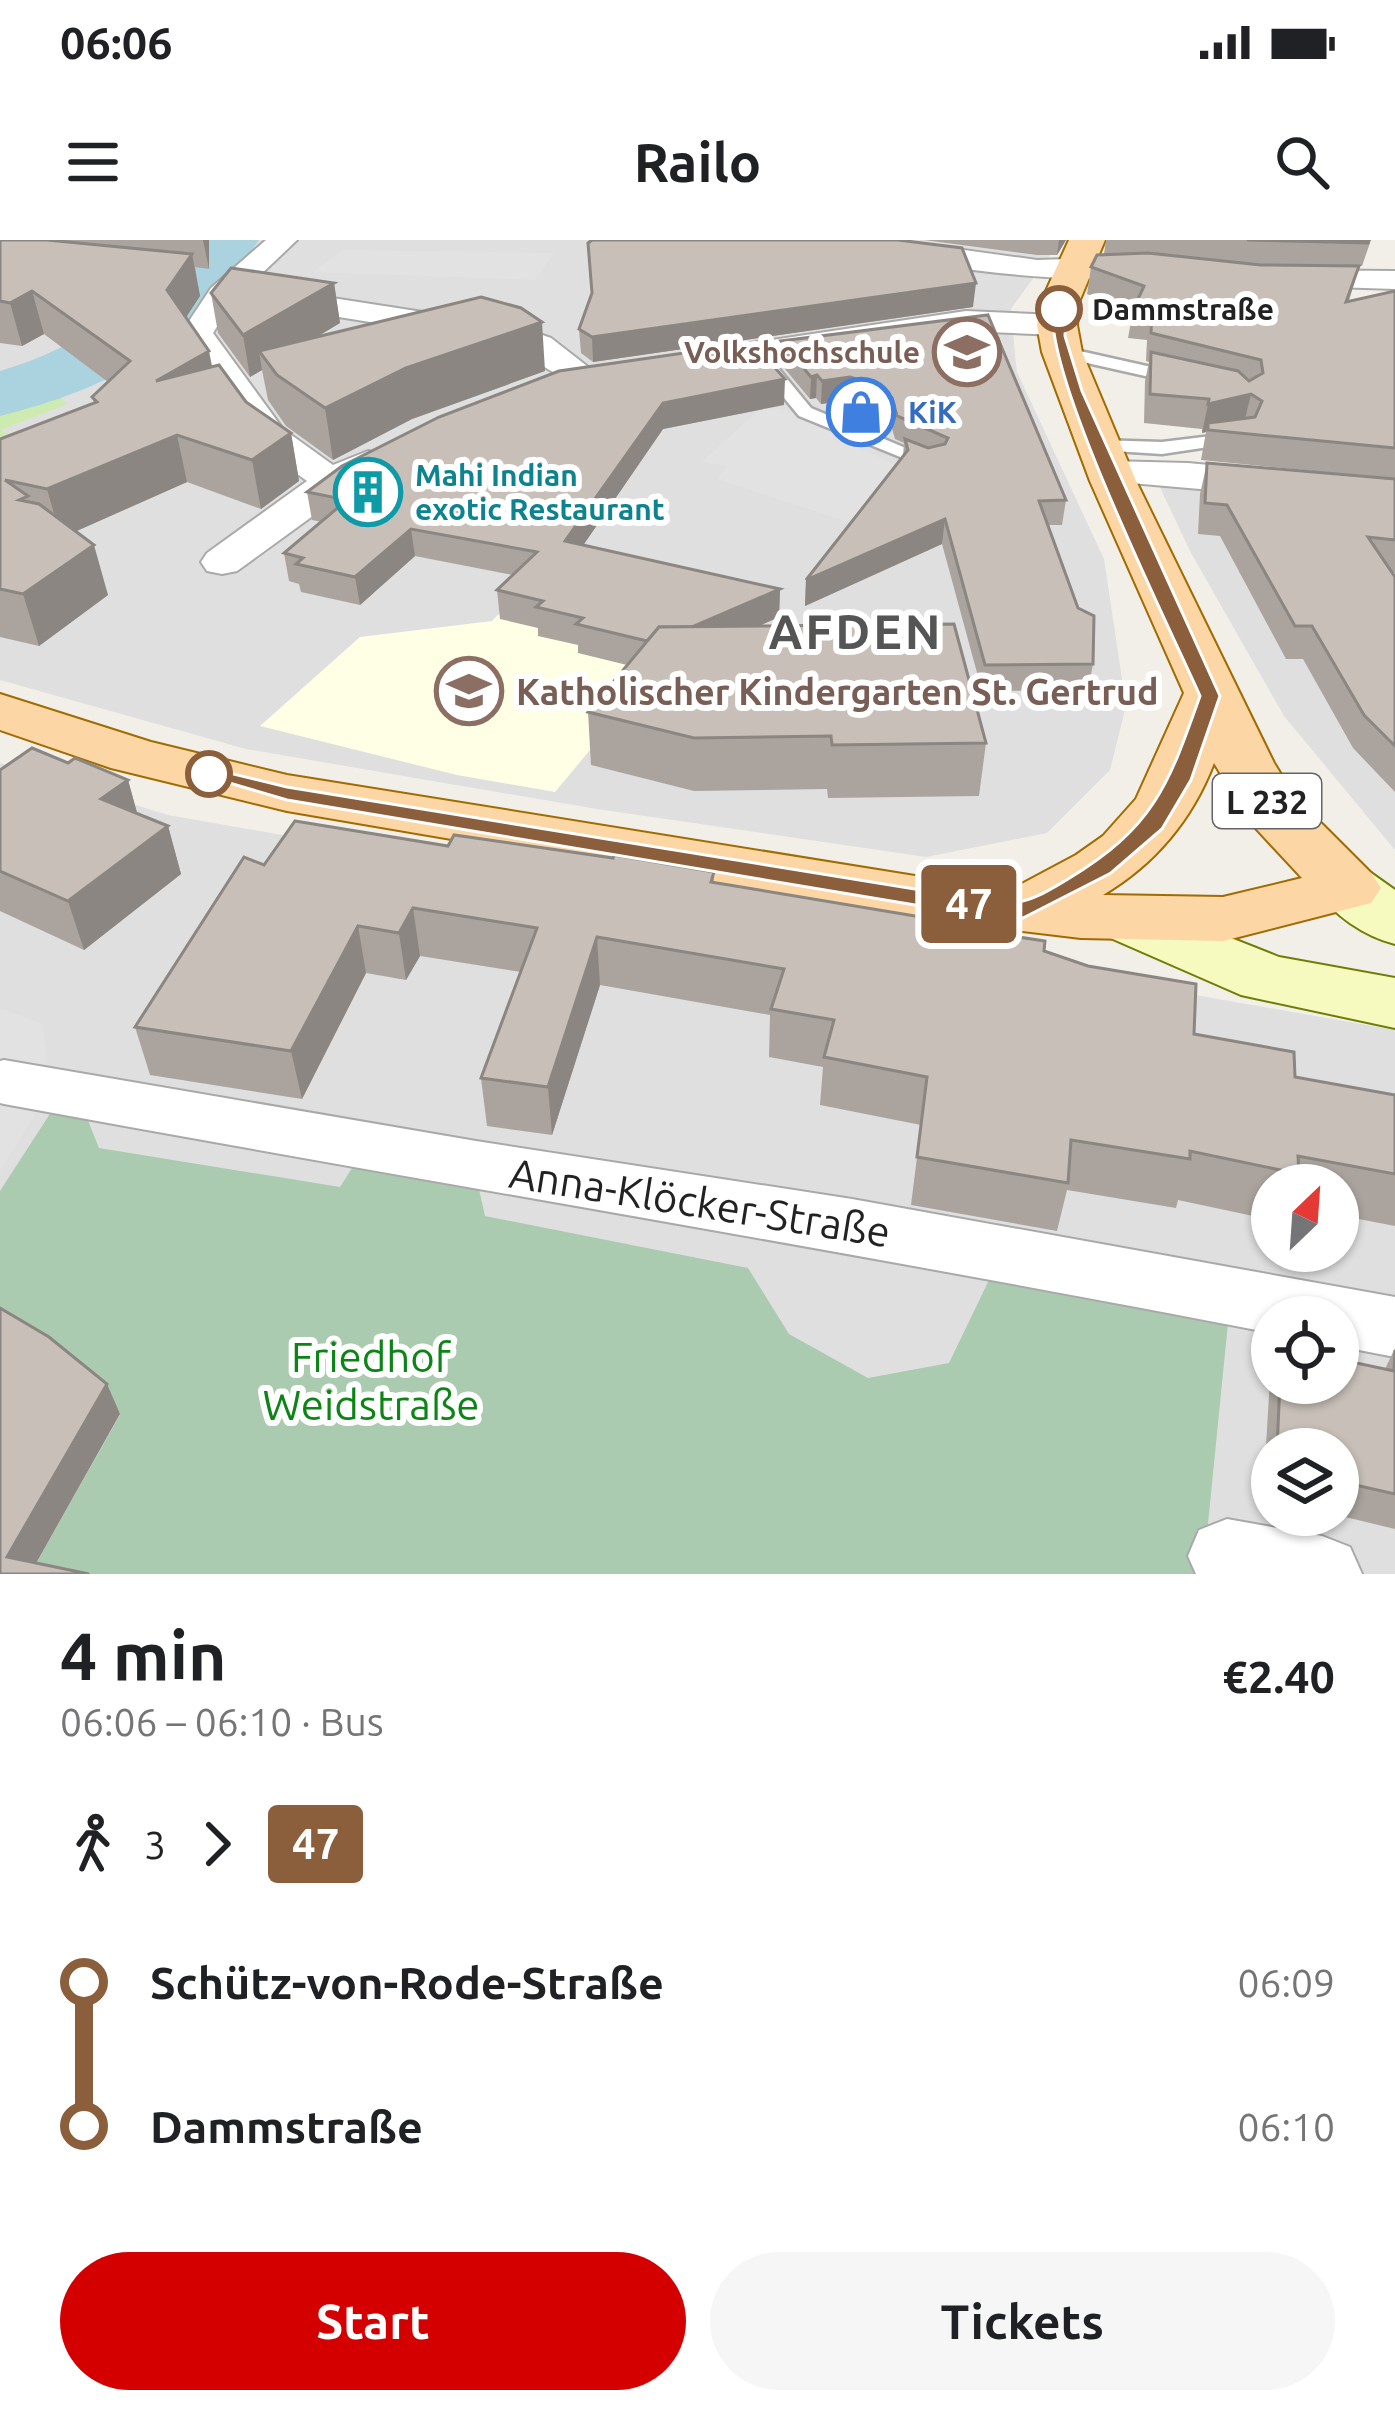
<!DOCTYPE html>
<html lang="en">
<head>
<meta charset="utf-8">
<style>
	:root { --surface:#fff; --page:#f6f6f6; --text:#202124; --muted:#757577; --accent:#d40000 }
	body { margin:0; font-family:Ubuntu,sans-serif; background:var(--page); color:var(--text); height:100vh; display:flex; flex-direction:column; font-size:45px; white-space:nowrap }
	* { box-sizing:border-box; margin:0 }
	p { font-size:39px; color:var(--muted) }
	.icon { flex:none; width:66px; height:66px; fill:none; stroke:currentColor; stroke-width:2; stroke-linecap:round; stroke-linejoin:round }
	.map { position:relative; height:1334px; overflow:hidden }
	.side { display:flex; flex-direction:column; background:var(--surface); flex:1 }
	.side>* { flex:none }
	.badge { padding:0 24px; border-radius:9px; font-size:42px; line-height:78px }
	.needle { width:78px; rotate:25deg }
	.buttons { position:absolute; left:1251px; top:924px; display:grid; gap:24px }
	.buttons a { display:grid; place-items:center; width:108px; height:108px; border-radius:50%; background:var(--surface); box-shadow:0 3px 9px #0004; font-size:60px }
	.map>.badge { position:absolute; translate:-50% -50%; box-shadow:0 0 0 6px #fff }
	.legs { display:flex; align-items:center; gap:18px; height:132px; padding:0 60px; font-size:39px }
	.legs p { margin-inline-start:auto }
	.head { display:flex; align-items:center; justify-content:space-between; height:204px; padding:0 60px }
	h1 { font-size:66px; font-weight:600; line-height:90px }
	.button { display:flex; gap:24px; margin-top:auto; padding:24px 60px }
	.button a { flex:1; height:138px; border-radius:72px; background:var(--accent); color:#fff; font-size:48px; font-weight:600; line-height:138px; text-align:center }
	.button a+a { background:var(--page); color:var(--text) }
	ul { padding:0 60px; list-style:none }
	li { display:flex; align-items:center; gap:42px; height:144px; font-size:45px }
	li i { display:grid; place-items:center; width:18px; height:100%; margin:0 15px; background:currentColor }
	li i::after { content:''; width:30px; height:30px; margin:-15px; border:9px solid; border-radius:50%; background:var(--surface) }
	li p { margin-inline-start:auto }
	li:first-child i { background:linear-gradient(#0000 50%,currentColor 0) }
	li:last-child i { background:linear-gradient(currentColor 50%,#0000 0) }
	.status { display:flex; justify-content:space-between; align-items:center; height:84px; padding:0 60px; background:var(--surface); direction:ltr }
	.status svg { height:33px; fill:currentColor }
	header { display:flex; justify-content:space-between; align-items:center; height:156px; padding:0 60px; background:var(--surface); font-size:54px; font-weight:600 }
	.map>svg:first-child { display:block }
	.residential { fill:#e0dfdf; fill-rule:evenodd }
	.education { fill:#ffffe5 }
	.grass { fill:#cdebb0 }
	.cemetery { fill:#aacbaf }
	.parking { fill:#e2e2e2 }
	.lines { fill:none; stroke-linecap:round; stroke-linejoin:round }
	.stream { fill:#aad3df; fill-rule:evenodd }
	.river { fill:#aad3df; fill-rule:evenodd }
	.lane-casing { stroke:#a9a9a9; stroke-width:5 }
	.street-casing { stroke:#a9a9a9; stroke-width:4 }
	.secondary-casing { stroke:#707d05; stroke-width:4 }
	.primary-casing { stroke:#a06b00; stroke-width:4 }
	.lane { fill:#fff; fill-rule:evenodd }
	.street { fill:#fff; fill-rule:evenodd }
	.secondary { fill:#f7fabf; fill-rule:evenodd }
	.primary { fill:#fcd6a4; fill-rule:evenodd }
	.wall { fill:#aba49e }
	.shaded-wall { fill:#8b8681 }
	.building { fill:#c7bfb8; stroke:#8b8681; stroke-width:3 }
	.line-1 { fill:#8b5e3c; stroke:#fff; stroke-width:3 }
	.stop-1-dot { fill:#fff; stroke:#8b5e3c; stroke-width:6 }
	.labels { text-anchor:middle; dominant-baseline:central; stroke-width:12; stroke-linejoin:round; paint-order:stroke }
	.far-stop-label { font-size:30px; font-weight:bold; fill:#222; stroke:#fff; text-anchor:start }
	.far-education-label { font-size:30px; font-weight:bold; fill:#785e54; stroke:#fff; text-anchor:end }
	.far-shop-label { font-size:30px; font-weight:bold; fill:#366cbe; stroke:#fff; text-anchor:start }
	.far-culture-label { font-size:30px; font-weight:bold; fill:#0d838f; stroke:#fff; text-anchor:start }
	.shield { fill:#fff; stroke:#646464; stroke-width:3 }
	.shield-label { font-size:33px; font-weight:bold; fill:#222 }
	.education-label { font-size:36px; font-weight:bold; fill:#785e54; stroke:#fff; text-anchor:start }
	.near-street-label { font-size:42px; fill:#222; stroke:#fff }
	.near-park-label { font-size:42px; fill:#0c8416; stroke:#fff }
	.district-label { font-size:48px; font-weight:bold; letter-spacing:3px; fill:#555; stroke:#fff }
</style>
</head>
<body>
<div class="status"><b>06:06</b><svg viewBox="0 0 49 12"><path d="M0 12V9h3v3zM5 12V6h3v6zM10 12V3h3v9zM15 12V0h3v12zM26 1h20v11H26zM47 4h2v5h-2z"/></svg></div>
<header><svg class="icon" aria-label="menu" viewBox="0 0 24 24"><path d="M4 6h16M4 12h16M4 18h16"/></svg>Railo<svg class="icon" aria-label="search" viewBox="0 0 24 24"><circle cx="10" cy="10" r="6"/><path d="M15 15l6 6"/></svg></header>
<div class="map">
<svg width="1395" height="1334" viewBox="0 0 1395 1334">
	<rect width="100%" height="100%" fill="#f2efe9"/>
	<g class="residential">
		<path d="M0,0H1061L1011,69L1015,115L1017,132L1104,319L1126,466L1110,530L1047,593L926,617L597,569L246,509L0,440Z"/>
		<path d="M1147,220L1395,243V610L1284,476L1191,313Z"/>
		<path d="M0,523L168,575L1395,790V1334H0ZM1272,945H1338V1011H1272ZM1272,1077H1338V1143H1272ZM1272,1209H1338V1275H1272Z"/>
	</g>
	<path class="education" d="M555,317L675,408L555,552L457,535L260,486L360,397L492,381Z"/>
	<path class="grass" d="M103,113L128,123L51,149L67,164L1,190L23,203L0,225V144Z"/>
	<path class="cemetery" d="M55,866L87,878L99,908L340,947L356,922L478,945L485,976L748,1028L789,1094L868,1138L949,1123L989,1040L1228,1083L1203,1334H30L120,1175L0,1090V951Z"/>
	<g class="parking">
		<path d="M343,10L554,13L535,40L313,32Z"/>
		<path d="M762,167L787,170L906,231L857,285L717,239L728,226L702,222Z"/>
		<path d="M0,768L42,784L51,849L0,931Z"/>
	</g>
	<g class="lines">
		<path class="stream" d="M240,0H254L256,2L251,5Z"/>
		<path class="river" d="M194,0H259C188,103 120,146 0,176V131C87,105 132,65 194,0Z"/>
		<g class="lane-casing">
			<g id="lane">
				<path d="M1062,107L1187,135L1190,139L1181,144L1056,116L1054,112Z"/>
				<path d="M757,117H769L811,168L941,223L925,227L799,176L757,125Z"/>
				<path d="M1236,193L1245,198L1242,202L1162,214L1098,210L1089,205L1098,200L1162,202Z"/>
			</g>
		</g>
		<g class="street-casing">
			<g id="street">
				<path d="M266,0H297L233,61L213,93L283,189L333,225L368,211L381,214L387,222L237,331L222,334L207,331L201,322L207,313L307,241L257,205L181,93L211,48Z"/>
				<path d="M814,0H891L1037,20L1130,17L1145,26C1115,59 879,16 828,9Z"/>
				<path d="M1284,30L1395,31V49L1273,45L1269,39Z"/>
				<path d="M268,48L519,87L551,98L601,137L596,144C568,151 531,113 502,103L257,64L252,57Z"/>
				<path d="M966,71L1057,75L1073,85L1057,95L966,91L691,132L674,122L691,112Z"/>
				<path d="M1109,221L1188,223L1395,242V266L1096,240L1090,232L1096,224Z"/>
				<path d="M4,820L476,901L852,959L1395,1057V1117L1338,1106V1077H1272V1093C850,1011 427,942 4,864L0,863V821Z"/>
				<path d="M1227,1279L1322,1296L1350,1307L1362,1334H1196L1188,1316L1199,1290Z"/>
			</g>
		</g>
		<g class="secondary-casing">
			<g id="secondary">
				<path d="M1348,627L1371,633L1395,650V704C1364,696 1333,675 1315,648L1325,633Z"/>
				<path d="M1130,658L1279,717L1395,738V788L1241,755L1106,696L1097,680L1106,664Z"/>
			</g>
		</g>
		<g class="primary-casing">
			<path id="primary" d="M1069,0H1105L1079,62L1077,85L1082,112L1136,241L1274,523L1295,557L1371,633L1381,648L1371,663L1223,701L1081,698L915,678L287,571L111,528L0,490V454L151,502L287,535L915,636L1016,647L1076,615L1103,596L1136,559L1184,453L1090,241L1042,112L1037,85L1041,62ZM1214,523L1250,582L1302,638L1223,657L1103,655C1155,624 1192,580 1214,523Z"/>
		</g>
		<use href="#lane" class="lane"/>
		<use href="#street" class="street"/>
		<use href="#secondary" class="secondary"/>
		<use href="#primary" class="primary"/>
	</g>
	<g class="wall">
		<path d="M0,0H209V29L195,27L200,56L186,77L212,126L246,162L291,193L299,241L261,269L187,242L76,291L108,355L39,406L0,397V199L94,163L92,157L108,142L44,94L22,106L0,103Z"/>
		<path d="M924,0H1066L1057,15H1037Z"/>
		<path d="M1106,0H1371L1362,26L1255,25L1144,13L1104,14Z"/>
		<path d="M1261,25L1359,26L1349,61L1395,51V239L1201,220L1206,192L1202,193V189L1144,183L1145,141L1149,122L1146,121L1147,100L1128,98L1133,71L1087,54L1091,27Z"/>
		<path d="M334,43L340,83L318,96L545,131L412,179L333,220L286,186L268,160L262,130L250,137L218,93L211,53Z"/>
		<path d="M591,54L973,67L593,122L581,113L579,89Z"/>
		<path d="M988,75L1066,260L1062,285H1048L1093,424L1088,450L982,451L942,304L805,366L806,340L903,216L904,203L895,199L890,182L869,166L848,160L821,164L816,158L810,159L780,123L781,101Z"/>
		<path d="M784,165L663,189L583,305L780,349L779,377L759,386L986,503L979,556L828,558L827,549L694,551L591,525L588,472L627,425L578,413V405L538,396V388L500,379L497,350L513,335L415,316L360,365L301,352L299,344L289,341L284,313L322,282L312,280L307,252Z"/>
		<path d="M1207,223L1395,239V333L1392,332L1395,337V552L1353,508L1303,419H1286L1220,296L1198,294L1200,254Z"/>
		<path d="M0,530L128,540L137,573L168,586L181,634L84,710L0,671Z"/>
		<path d="M448,606L714,632V643L992,693L1044,711L1194,794L1295,837L1395,855V986L1338,975V945H1272V980L1178,960L1176,968L1067,950L1057,991L911,965L921,885L820,865L823,827L769,817L770,775L600,745L552,895L487,886L481,838L521,732L420,716L406,740L366,733L302,859L150,835L135,787L264,625Z"/>
		<path d="M1395,1108V1289L1337,1275L1338,1209H1272V1259L1263,1257L1270,1138L1272,1132V1143H1338L1385,1129Z"/>
	</g>
	<g class="shaded-wall">
		<path d="M203,0H209V29Z"/>
		<path d="M1059,0H1066L1057,15Z"/>
		<path d="M192,14L200,56L176,93L167,50Z"/>
		<path d="M334,43L340,83L270,125L259,111L262,130L250,137L243,95Z"/>
		<path d="M976,43L973,67L593,122L592,97Z"/>
		<path d="M32,51L44,94L22,106L10,63Z"/>
		<path d="M542,82L545,131L412,179L333,220L325,168L406,128Z"/>
		<path d="M209,111L218,156L156,141Z"/>
		<path d="M817,135L816,158L810,159L811,137Z"/>
		<path d="M850,137L848,160L821,164L822,141Z"/>
		<path d="M785,139L784,165L663,189L567,329L565,301L663,163Z"/>
		<path d="M1251,154L1244,183H1208L1206,192L1202,193L1208,164Z"/>
		<path d="M291,193L299,241L261,269L252,220Z"/>
		<path d="M177,195L187,242L61,298L47,249Z"/>
		<path d="M945,279L942,304L805,366L806,340Z"/>
		<path d="M411,289L415,316L360,365L355,337Z"/>
		<path d="M94,305L108,355L39,406L23,354Z"/>
		<path d="M780,349L779,377L656,432L655,403Z"/>
		<path d="M128,540L141,587L101,559Z"/>
		<path d="M168,586L181,634L84,710L68,661Z"/>
		<path d="M413,668L420,716L406,740L399,693Z"/>
		<path d="M358,686L366,733L302,859L291,811Z"/>
		<path d="M597,697L600,745L552,895L548,847Z"/>
		<path d="M107,1144L120,1174L30,1334L7,1317Z"/>
	</g>
	<g class="building">
		<path d="M0,0H47L192,14L167,50L209,111L156,141L219,125L246,162L291,193L252,220L177,195L47,249L5,240L28,256L19,260L39,264L94,305L23,354L0,349V199L97,162L92,157L130,121L32,51L10,63L0,61Z"/>
		<path d="M592,0H898L962,8L976,43L592,97L579,89L592,53L588,3Z"/>
		<path d="M1247,0H1369L1368,3Z"/>
		<path d="M1148,13L1261,25L1359,26L1346,62L1395,51V208L1208,190V183L1255,177L1262,161L1251,154L1208,164L1209,159L1150,154L1151,112L1238,131L1249,141L1263,133L1261,120L1151,93L1152,73L1133,70L1144,46L1091,27L1097,15Z"/>
		<path d="M231,28L334,43L243,95L211,53Z"/>
		<path d="M481,57L521,68L542,82L406,128L325,168L277,135L259,111Z"/>
		<path d="M988,75L1066,260L1039,261L1078,368L1094,376L1093,424L985,425L945,279L806,340L908,210L905,199L928,208L945,204L948,198L897,176L892,158L870,143L850,137L822,141L817,135L811,137L781,101Z"/>
		<path d="M753,103L785,139L663,163L565,301L780,349L692,387H659L647,401L576,384L583,378L536,367L543,361L497,350L537,312L411,289L355,337L296,324L303,318L284,313L347,260L307,252L342,226L439,177L559,131Z"/>
		<path d="M1207,223L1395,239V300L1368,297L1395,337V506L1364,475L1312,386H1295L1227,265L1205,263Z"/>
		<path d="M954,384L986,503L832,505L831,496L694,498L588,472L659,387Z"/>
		<path d="M32,508L68,523L75,518L128,540L101,559L168,586L68,661L0,631V530Z"/>
		<path d="M295,581L448,606L454,595L613,618L614,615L714,632L711,642L993,689L992,693L1045,701L1044,711L1088,726L1196,744L1194,794L1294,812L1295,837L1395,855V934L1298,916L1299,934L1190,911V919L1071,900L1068,943L917,917L927,837L824,817L834,780L771,769L784,729L597,697L548,847L481,838L537,688L413,668L399,693L358,686L291,811L135,787L244,617L264,625Z"/>
		<path d="M0,1068L49,1097L107,1144L7,1317L89,1334H0Z"/>
		<path d="M1395,1110V1254L1338,1241V1209H1277L1280,1143H1338V1119L1394,1131Z"/>
	</g>
	<path class="line-1" d="M1054,66L1066,69L1065,96L1082,151L1220,456L1191,540L1162,589L1111,633L1023,678L915,665L287,560L199,534L209,528L287,547L915,649C947,653 985,664 1017,662C1033,661 1054,647 1068,639C1154,587 1168,546 1200,456C1169,386 1039,125 1054,66Z"/>
	<defs>
		<g id="university-ring" transform="scale(3.45)"><circle r="9.5" fill="#fff" stroke="#8d6e63" stroke-width="1.5"/><path d="M0-5L7-2L0 1L-7-2ZM-4 1L0 2.5L4 1V4Q0 6-4 4Z" fill="#8d6e63"/></g>
		<g id="shop-ring" transform="scale(3.45)"><circle r="9.5" fill="#fff" stroke="#3f7fe0" stroke-width="1.5"/><path d="M-5-2.5h2.3a2.7 3.5 0 0 1 5.4 0H5L5.5 6h-11ZM-1.5-2.5h3a1.5 2.3 0 0 0-3 0Z" fill="#3f7fe0"/></g>
		<g id="building-ring" transform="scale(3.45)"><circle r="9.5" fill="#fff" stroke="#0f9aa8" stroke-width="1.5"/><path d="M-4-6H4V6H1V3H-1V6H-4ZM-2.5-4.3h1.7v1.8h-1.7ZM.8-4.3h1.7v1.8H.8ZM-2.5-1h1.7V.8h-1.7ZM.8-1h1.7V.8H.8Z" fill="#0f9aa8"/></g>
		<g id="school-ring" transform="scale(3.45)"><circle r="9.5" fill="#fff" stroke="#8d6e63" stroke-width="1.5"/><path d="M0-5L7-2L0 1L-7-2ZM-4 1L0 2.5L4 1V4Q0 6-4 4Z" fill="#8d6e63"/></g>
	</defs>
	<g fill-rule="evenodd">
		<use href="#university-ring" x="967" y="112"/>
		<use href="#shop-ring" x="861" y="172"/>
		<use href="#building-ring" x="368" y="252"/>
		<use href="#school-ring" x="469" y="451"/>
	</g>
	<g class="stop-1-dot">
		<circle cx="1059" cy="69" r="21"/>
		<circle cx="209" cy="534" r="21"/>
	</g>
	<g class="labels">
		<g class="far-stop-label">
			<text x="1092" y="69">Dammstraße</text>
		</g>
		<g class="far-education-label">
			<text x="920" y="112">Volkshochschule</text>
		</g>
		<g class="far-shop-label">
			<text x="908" y="172">KiK</text>
		</g>
		<g class="far-culture-label">
			<text x="415" y="235">Mahi Indian<tspan x="415" dy="34">exotic Restaurant</tspan></text>
		</g>
		<rect class="shield" x="1213" y="534" width="108" height="54" rx="9"/>
		<g class="shield-label">
			<text x="1267" y="561">L 232</text>
		</g>
		<g class="education-label">
			<text x="516" y="451">Katholischer Kindergarten St. Gertrud</text>
		</g>
		<g class="near-street-label">
			<text transform="translate(700 962) rotate(9)">Anna-Klöcker-Straße</text>
		</g>
		<g class="near-park-label">
			<text x="371" y="1116">Friedhof<tspan x="371" dy="48">Weidstraße</tspan></text>
		</g>
		<g class="district-label">
			<text x="856" y="391">AFDEN</text>
		</g>
	</g>
</svg>
<div class="buttons">
<a><svg class="needle" viewBox="-14 -14 28 28"><path d="M0-13l5 13h-10z" fill="#e53935"/><path d="M0 13l5-13h-10z" fill="#757577"/></svg></a>
<a><svg class="icon" aria-label="locate" viewBox="0 0 24 24"><circle cx="12" cy="12" r="6"/><path d="M12 2v4M12 18v4M2 12h4M18 12h4"/></svg></a>
<a><svg class="icon" aria-label="layers" viewBox="0 0 24 24"><path d="M12 4l9 5-9 5-9-5zM3 14l9 5 9-5"/></svg></a>
</div>
<b class="badge" style="left:969px;top:664px;background:#8b5e3c;color:#fff">47</b>
</div>
<section class="side">
<div class="head"><div><h1>4 min</h1><p>06:06 – 06:10 · Bus</p></div><b>€2.40</b></div>
<div class="legs"><svg class="icon" aria-label="walk" viewBox="0 0 24 24"><circle cx="13" cy="4" r="2"/><path d="M13 8l-2 6 4 7M11 14l-3 7M7 12l3-4h3l4 4"/></svg>3<svg class="icon" aria-label="forward" viewBox="0 0 24 24"><path d="M9 5l7 7-7 7"/></svg><b class="badge" style="background:#8b5e3c;color:#fff">47</b></div>
<ul>
<li><i style="color:#8b5e3c"></i><b>Schütz-von-Rode-Straße</b><p>06:09</p></li>
<li><i style="color:#8b5e3c"></i><b>Dammstraße</b><p>06:10</p></li>
</ul>
<div class="button"><a>Start</a><a>Tickets</a></div>
</section>
</body>
</html>
